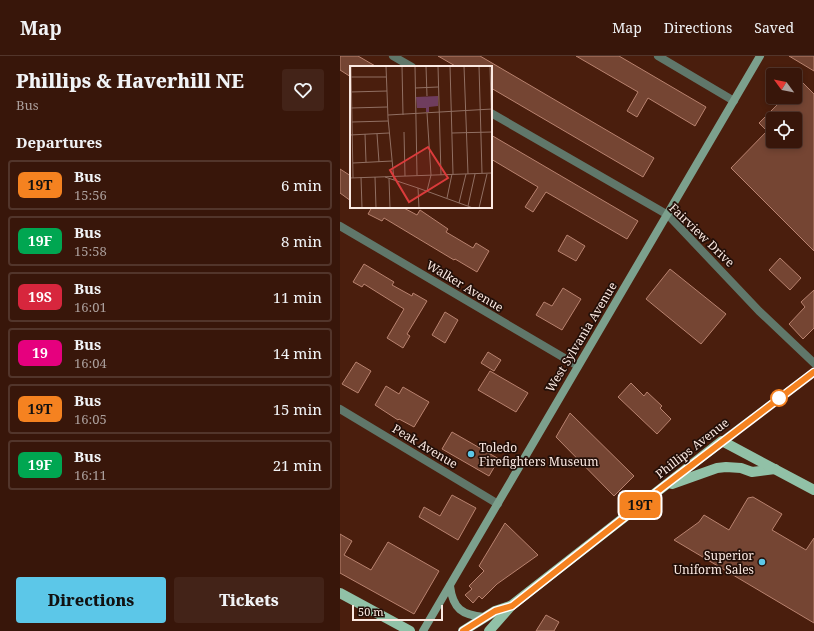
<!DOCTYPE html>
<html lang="en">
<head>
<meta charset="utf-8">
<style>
	:root { --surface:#38160a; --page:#432318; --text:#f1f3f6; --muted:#ab9f9c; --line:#52352b; --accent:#5cc7e8 }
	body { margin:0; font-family:"Noto Serif",serif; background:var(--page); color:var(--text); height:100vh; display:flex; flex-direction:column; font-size:15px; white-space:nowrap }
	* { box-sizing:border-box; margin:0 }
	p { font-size:13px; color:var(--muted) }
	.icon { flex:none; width:22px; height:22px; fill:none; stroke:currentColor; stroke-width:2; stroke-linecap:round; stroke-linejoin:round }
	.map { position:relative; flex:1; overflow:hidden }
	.side { display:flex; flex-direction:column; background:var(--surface); width:340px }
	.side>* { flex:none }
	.badge { padding:0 8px; border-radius:6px; font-size:14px; line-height:26px }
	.needle { width:26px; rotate:302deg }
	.fabs { position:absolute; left:426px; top:12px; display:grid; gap:8px }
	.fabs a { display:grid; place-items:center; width:36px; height:36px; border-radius:4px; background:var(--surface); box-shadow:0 2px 6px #0003,0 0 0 1px var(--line); font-size:20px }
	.scale { position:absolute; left:12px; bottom:10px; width:91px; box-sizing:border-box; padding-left:4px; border:2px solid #fbe9e2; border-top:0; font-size:11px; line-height:14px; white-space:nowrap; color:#fbe9e2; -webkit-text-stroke:3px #230f08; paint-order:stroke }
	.map>.badge { position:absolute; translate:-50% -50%; box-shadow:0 0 0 2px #fff }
	h2 { padding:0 16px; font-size:15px; line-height:36px }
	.round { display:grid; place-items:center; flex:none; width:42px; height:42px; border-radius:4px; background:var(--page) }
	.overview { display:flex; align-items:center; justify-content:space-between; height:68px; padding:0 16px }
	h1 { font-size:19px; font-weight:800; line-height:30px }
	.cta { display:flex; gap:8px; margin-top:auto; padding:8px 16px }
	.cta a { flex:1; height:46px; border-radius:4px; background:var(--accent); color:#111; font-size:16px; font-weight:800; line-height:46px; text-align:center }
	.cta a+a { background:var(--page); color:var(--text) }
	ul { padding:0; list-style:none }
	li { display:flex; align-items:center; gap:12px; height:50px; margin:0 8px 6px; padding:0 8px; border:2px solid var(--line); border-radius:4px }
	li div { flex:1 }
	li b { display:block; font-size:15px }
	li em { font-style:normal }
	li .badge { min-width:44px; font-weight:700; text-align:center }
	header { display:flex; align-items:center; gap:24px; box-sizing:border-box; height:56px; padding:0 20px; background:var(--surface); border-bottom:1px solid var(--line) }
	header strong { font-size:19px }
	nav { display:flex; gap:22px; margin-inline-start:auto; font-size:14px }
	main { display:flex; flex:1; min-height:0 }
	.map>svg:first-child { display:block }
	.building { fill:#754533; stroke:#b8826f; fill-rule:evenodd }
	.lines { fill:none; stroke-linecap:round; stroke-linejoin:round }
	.minor { stroke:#60776a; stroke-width:8 }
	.tertiary { stroke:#60776a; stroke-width:8 }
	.secondary { stroke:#7ca08d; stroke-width:8 }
	.primary { stroke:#91c1a7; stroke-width:10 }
	.line-casing { stroke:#fff; stroke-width:9 }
	.line { stroke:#f58220; stroke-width:6 }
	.stop-dot { fill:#fff; stroke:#f58220; stroke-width:2 }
	.poi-dot { fill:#5cc7e8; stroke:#230f08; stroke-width:1.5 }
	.labels { text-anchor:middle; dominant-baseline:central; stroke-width:3.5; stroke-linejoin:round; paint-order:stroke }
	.street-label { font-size:12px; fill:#fbe9e2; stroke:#230f08 }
	.poi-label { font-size:12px; fill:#fbe9e2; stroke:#230f08; text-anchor:start }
	.inset-road { fill:none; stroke:#916f62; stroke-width:1 }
	.view { fill:#da3b3b; fill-opacity:0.15; stroke:#da3b3b; stroke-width:2 }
	.inset-edge { fill:none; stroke:#fbe9e2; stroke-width:2 }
</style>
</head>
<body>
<header>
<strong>Map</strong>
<nav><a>Map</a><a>Directions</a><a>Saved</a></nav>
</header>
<main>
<section class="side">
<div class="overview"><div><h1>Phillips &amp; Haverhill NE</h1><p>Bus</p></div><a class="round"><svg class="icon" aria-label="heart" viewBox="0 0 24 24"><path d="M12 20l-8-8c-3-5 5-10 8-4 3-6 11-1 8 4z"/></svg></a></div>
<h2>Departures</h2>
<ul>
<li><span class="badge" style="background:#f58220;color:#111">19T</span><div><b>Bus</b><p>15:56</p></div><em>6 min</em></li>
<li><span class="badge" style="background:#00a651;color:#fff">19F</span><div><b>Bus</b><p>15:58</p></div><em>8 min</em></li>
<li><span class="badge" style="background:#d7263d;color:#fff">19S</span><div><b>Bus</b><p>16:01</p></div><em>11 min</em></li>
<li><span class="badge" style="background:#e6007e;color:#fff">19</span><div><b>Bus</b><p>16:04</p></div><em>14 min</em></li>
<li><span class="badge" style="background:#f58220;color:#111">19T</span><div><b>Bus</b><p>16:05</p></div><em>15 min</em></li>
<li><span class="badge" style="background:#00a651;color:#fff">19F</span><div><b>Bus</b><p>16:11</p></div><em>21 min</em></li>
</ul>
<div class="cta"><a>Directions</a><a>Tickets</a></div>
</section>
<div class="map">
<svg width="474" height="575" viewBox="0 0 474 575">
	<rect width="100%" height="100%" fill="#4a1e0d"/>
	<g class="building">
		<path d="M0,0H18L37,11H11V21L0,14Z"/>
		<path d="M98,0H140L314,102L303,121L151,32V11H117Z"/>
		<path d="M236,0H279L366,51L355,70L308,42L297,61L287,55L298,36Z"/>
		<path d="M449,0H474V15Z"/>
		<path d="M461,25L474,38V195L391,112L427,75L419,67L445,41H455V31ZM433,63H455V85H433Z"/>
		<path d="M151,79L298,165L287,183L206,136L193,156L185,151L198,131L151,103Z"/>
		<path d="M0,113L11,120V145L0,137Z"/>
		<path d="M32,151H62L77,159L80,154L108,173L106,176L133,192L136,187L149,195L137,216L115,203L114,204L44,162L42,165L28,158Z"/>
		<path d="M227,179L245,190L236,205L218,195Z"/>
		<path d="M440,202L461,222L450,234L429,214Z"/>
		<path d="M24,208L54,226L52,229L72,240L73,237L87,245L67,278L70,280L63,292L47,282L64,253L24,228L22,231L13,226Z"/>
		<path d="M330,213L386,258L361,288L306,243Z"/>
		<path d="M223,232L241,243L222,274L196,259L204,246L212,250Z"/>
		<path d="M474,234V272L463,283L449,268L465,251L461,246Z"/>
		<path d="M105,256L118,264L105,287L92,279Z"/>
		<path d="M148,296L161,304L154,315L141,307Z"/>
		<path d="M16,306L31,315L18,337L2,328Z"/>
		<path d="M150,315L188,337L176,356L138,334Z"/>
		<path d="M291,327L304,340L307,336L322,350L320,352L331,363L317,378L278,341Z"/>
		<path d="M46,330L59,338L63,331L89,346L74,371L59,363L58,364L35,349Z"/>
		<path d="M230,357L294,420L274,440L216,381Z"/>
		<path d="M112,376L159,403L149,420L102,393Z"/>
		<path d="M112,439L136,452L118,484L79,461L84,451L100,460Z"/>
		<path d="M413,441L442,458L432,474L466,494L474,482V567L334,484L359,466L364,459L389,474L408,442Z"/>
		<path d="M165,467L198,499L157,528L142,543L139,540L133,547L125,539L132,533L129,530L144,515L139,510Z"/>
		<path d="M0,478L12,485L4,499L31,514L48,486L99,515L74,558L0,517Z"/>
		<path d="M206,559L219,566L214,575H196Z"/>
	</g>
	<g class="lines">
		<g class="minor">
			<path d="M53,0L72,11"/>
			<path d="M318,0L394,45"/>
			<path d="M151,57L328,159L419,255L474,307"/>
			<path d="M0,170L238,310"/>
			<path d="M0,353L158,448"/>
		</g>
		<path class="tertiary" d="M382,385L474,316"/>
		<g class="secondary">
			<path d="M110,530C113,553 122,559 144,561"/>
			<path d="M83,575L420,0"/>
		</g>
		<g class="primary">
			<path d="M332,428L377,412L386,411L401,412L412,416L435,413"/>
			<path d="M0,537L70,575"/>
			<path d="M123,575L155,555L170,550"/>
			<path d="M149,575L172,549L382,385L474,434"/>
		</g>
	</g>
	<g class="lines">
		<g class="line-casing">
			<path id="line" d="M123,575L155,555L172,550L323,431L474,316"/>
		</g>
		<use href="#line" class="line"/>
	</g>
	<circle class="stop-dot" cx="439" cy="342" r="8"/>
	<g class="poi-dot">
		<circle cx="131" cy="398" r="4"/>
		<circle cx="422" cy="506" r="4"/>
	</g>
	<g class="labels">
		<g class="street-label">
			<text transform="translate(362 179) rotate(44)">Fairview Drive</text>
			<text transform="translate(125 230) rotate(31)">Walker Avenue</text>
			<text transform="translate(241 281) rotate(-59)">West Sylvania Avenue</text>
			<text transform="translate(85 390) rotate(31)">Peak Avenue</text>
			<text transform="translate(352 392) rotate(-38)">Phillips Avenue</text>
		</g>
		<g class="poi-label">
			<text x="139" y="391">Toledo<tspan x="139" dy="14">Firefighters Museum</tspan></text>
			<text x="414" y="499" text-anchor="end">Superior<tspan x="414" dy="14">Uniform Sales</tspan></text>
		</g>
	</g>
	<g transform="translate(10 10)">
		<rect width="142" height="142" fill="#4a1e0d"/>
		<path d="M88,30V40L79,41V46H76V42H67L66,31Z" fill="#6f3d5e"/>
		<path class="inset-road" d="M1,0L3,112M36,0L38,52L44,114M52,0L53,49M65,0L67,109M76,0L77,30M88,0L91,109M100,0L103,108M114,0L118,108M129,0L132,107M140,0L142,72M1,11H36M65,22L88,21M0,26L37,25M1,42L37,41M38,49L142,43M2,56L38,55M54,66L55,110M102,67L142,66M15,68L16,96M27,68L29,96M0,69L39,67M3,97L42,95M11,111L12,142M25,111L26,142M35,111L68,122L69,142M0,112L142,107M39,113L40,142M68,122L123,142M77,125L81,109L77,47M97,132L102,108M109,137L116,108M118,140L125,108M129,142L137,108"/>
		<path class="view" d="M78,81L98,112L59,136L40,104Z"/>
		<rect width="142" height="142" class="inset-edge"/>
	</g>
</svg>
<div class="fabs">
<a><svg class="needle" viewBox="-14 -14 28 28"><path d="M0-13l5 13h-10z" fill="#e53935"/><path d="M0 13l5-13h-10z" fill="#ab9f9c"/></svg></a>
<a><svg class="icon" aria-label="locate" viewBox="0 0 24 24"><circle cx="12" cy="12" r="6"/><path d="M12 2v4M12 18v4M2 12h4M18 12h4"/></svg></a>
</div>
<div class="scale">50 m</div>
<b class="badge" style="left:300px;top:449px;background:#f58220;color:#111">19T</b>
</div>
</main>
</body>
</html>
